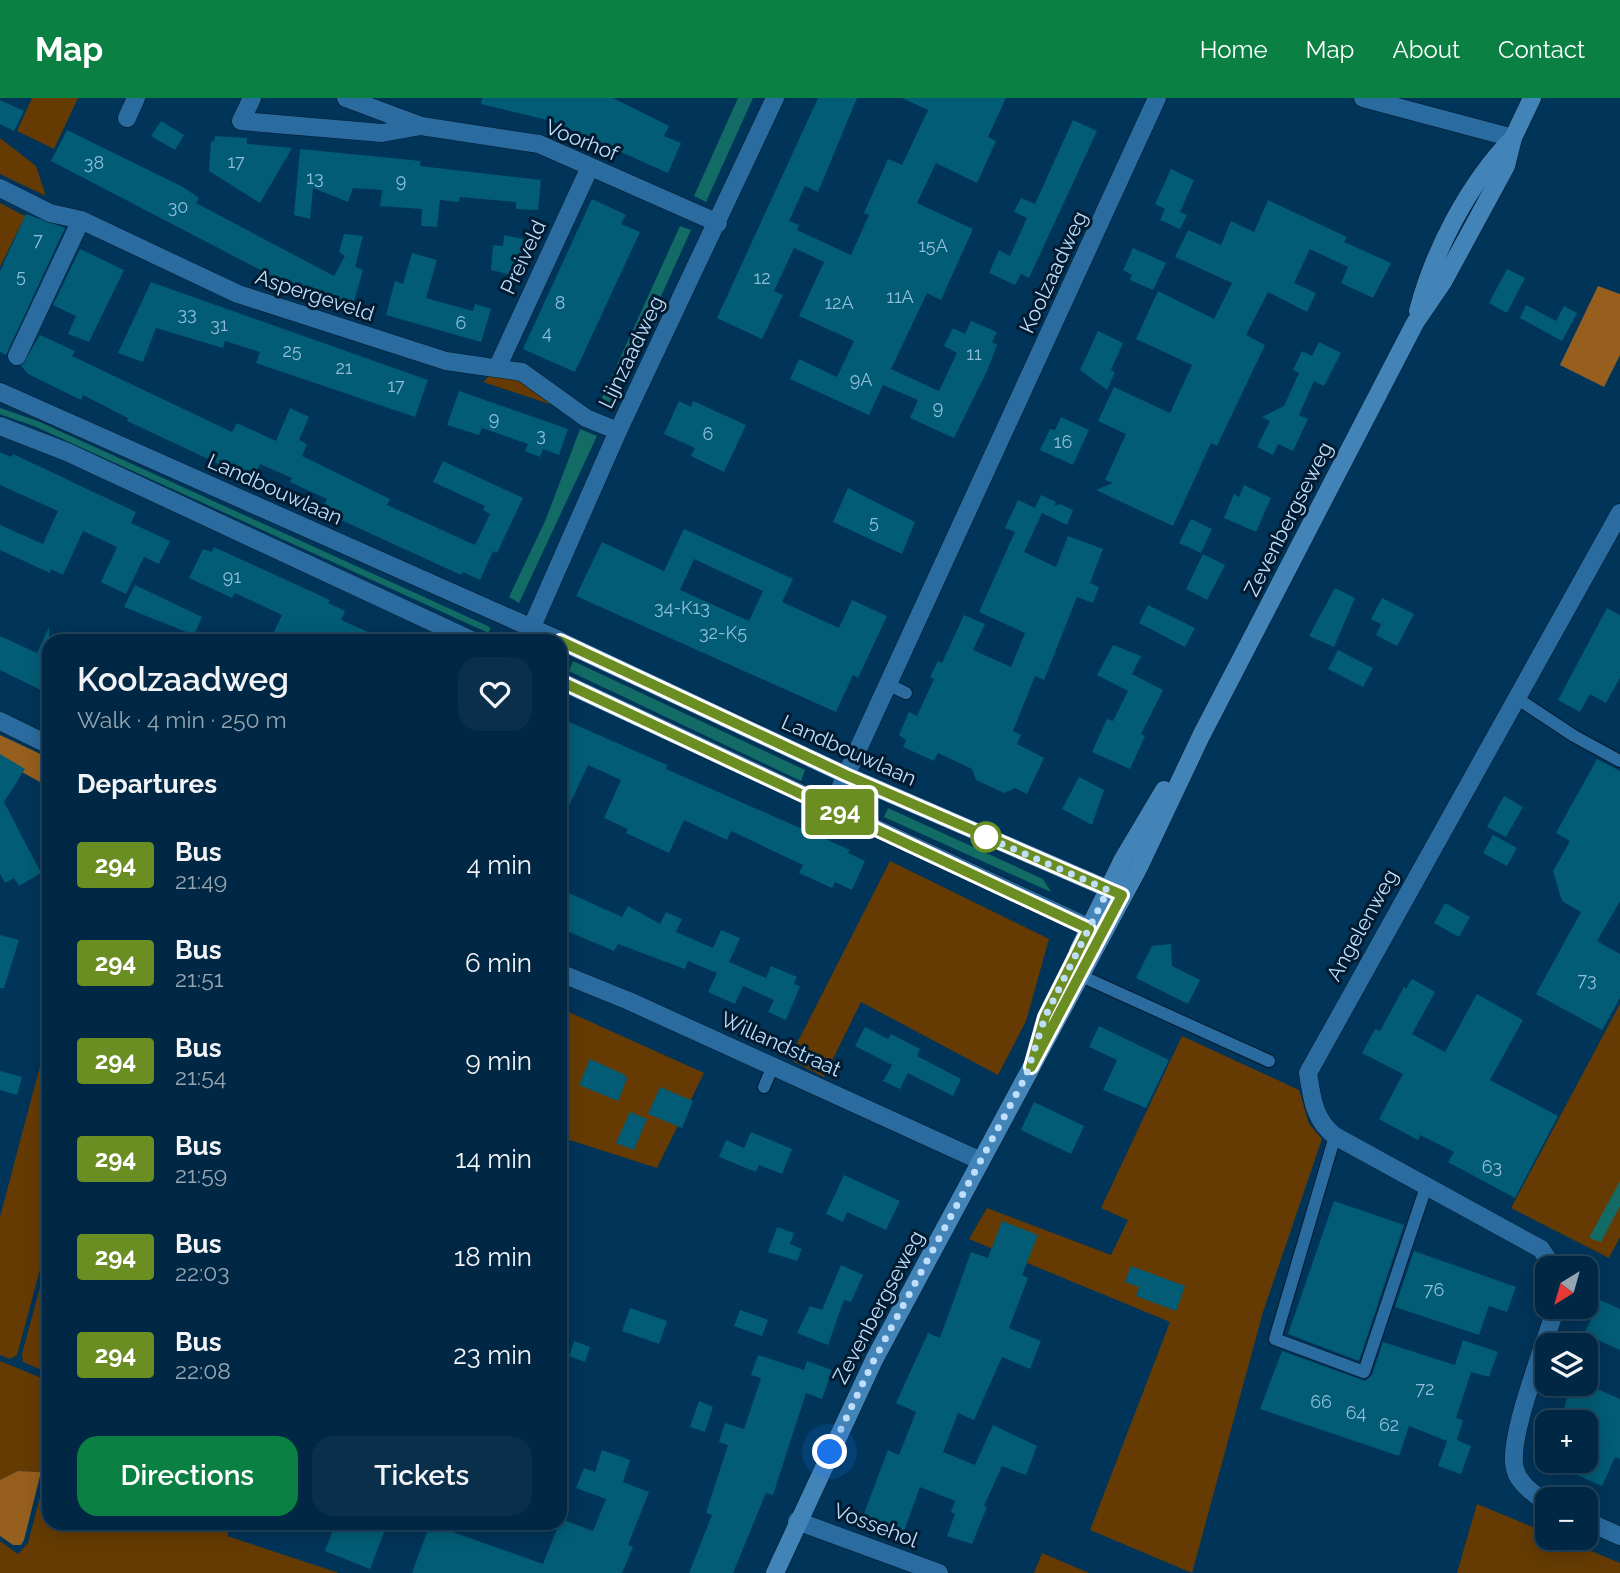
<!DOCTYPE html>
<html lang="en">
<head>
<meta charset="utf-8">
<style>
	:root { --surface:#002743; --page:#0a2f4a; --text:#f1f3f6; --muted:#95a5b2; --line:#22445c; --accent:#0b8043 }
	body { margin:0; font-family:Raleway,sans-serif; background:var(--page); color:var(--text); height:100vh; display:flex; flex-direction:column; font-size:26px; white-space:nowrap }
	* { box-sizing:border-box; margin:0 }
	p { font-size:23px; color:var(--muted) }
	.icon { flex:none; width:38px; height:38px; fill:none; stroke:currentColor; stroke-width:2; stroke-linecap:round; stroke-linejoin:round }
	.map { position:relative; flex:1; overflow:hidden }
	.sheet { position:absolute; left:42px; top:536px; width:525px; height:896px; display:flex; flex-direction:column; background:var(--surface); border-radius:21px; box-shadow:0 4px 18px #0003,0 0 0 2px var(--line) }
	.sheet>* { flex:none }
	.badge { padding:0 14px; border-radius:5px; font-size:24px; line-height:46px }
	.needle { width:46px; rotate:217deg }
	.fabs { position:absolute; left:1535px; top:1158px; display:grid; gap:14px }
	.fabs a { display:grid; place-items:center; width:63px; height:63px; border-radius:14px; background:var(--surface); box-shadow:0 4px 18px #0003,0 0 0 2px var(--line); font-size:35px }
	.you { position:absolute; width:35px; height:35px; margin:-18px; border:5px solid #fff; border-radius:50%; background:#1a73e8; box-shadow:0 0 0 10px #1a73e833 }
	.map>.badge { position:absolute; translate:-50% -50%; box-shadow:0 0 0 4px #fff }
	h2 { padding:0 35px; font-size:26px; line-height:63px }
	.round { display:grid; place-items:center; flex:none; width:74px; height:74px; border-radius:21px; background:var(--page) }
	.summary { display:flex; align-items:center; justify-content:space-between; height:119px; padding:0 35px }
	h1 { font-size:33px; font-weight:600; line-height:52px }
	.action { display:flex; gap:14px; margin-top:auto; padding:14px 35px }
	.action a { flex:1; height:80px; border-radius:21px; background:var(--accent); color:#fff; font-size:28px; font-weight:600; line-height:80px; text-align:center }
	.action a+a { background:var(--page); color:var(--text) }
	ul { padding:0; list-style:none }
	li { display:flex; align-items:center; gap:21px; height:98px; padding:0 35px }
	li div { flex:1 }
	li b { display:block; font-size:26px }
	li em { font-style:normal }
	li .badge { min-width:77px; font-weight:700; text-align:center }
	header { display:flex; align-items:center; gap:42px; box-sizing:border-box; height:98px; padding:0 35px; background:var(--accent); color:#fff }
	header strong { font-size:33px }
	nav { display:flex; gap:38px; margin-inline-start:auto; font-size:24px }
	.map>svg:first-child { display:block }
	.green { fill:#653b03 }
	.forest { fill:#965f1e }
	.water { fill:#126b64 }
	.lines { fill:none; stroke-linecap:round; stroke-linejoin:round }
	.stream { stroke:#126b64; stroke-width:6 }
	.building { fill:#025c76; fill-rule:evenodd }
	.lane-casing { stroke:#071b2c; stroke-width:14 }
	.street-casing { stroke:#071b2c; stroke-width:19 }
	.secondary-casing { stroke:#071b2c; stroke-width:19 }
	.lane { stroke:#2b6ca0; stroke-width:12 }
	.street { stroke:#2b6ca0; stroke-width:18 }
	.secondary { stroke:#4283b8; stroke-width:18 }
	.line-casing { stroke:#fff; stroke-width:16 }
	.line { stroke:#6b8e23; stroke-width:10 }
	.walk { stroke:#bedefb; stroke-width:7; stroke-dasharray:0 12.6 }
	.stop-dot { fill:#fff; stroke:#6b8e23; stroke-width:3.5 }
	.labels { text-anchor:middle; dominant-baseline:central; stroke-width:6; stroke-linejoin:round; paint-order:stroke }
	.number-label { font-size:18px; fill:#8fbeda }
	.street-label { font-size:21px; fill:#bedefb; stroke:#021b30 }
</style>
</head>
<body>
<header>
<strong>Map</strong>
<nav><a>Home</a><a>Map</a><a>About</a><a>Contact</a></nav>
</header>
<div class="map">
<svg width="1620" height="1475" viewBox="0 0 1620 1475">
	<rect width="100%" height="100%" fill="#003459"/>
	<g class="green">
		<path d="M32,0H78L54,51L17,33Z"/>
		<path d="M0,40L36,68L46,98L0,76Z"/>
		<path d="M0,105L25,118L0,169Z"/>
		<path d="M492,275L518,279L562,310L483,284Z"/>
		<path d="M890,763L1049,841L1026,923L998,977L861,904L824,979L789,961Z"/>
		<path d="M1620,906V1139L1609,1160L1511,1110Z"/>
		<path d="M560,910L704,975L657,1070L560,1039Z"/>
		<path d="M49,934V1138L17,1257L10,1261L0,1257V1119Z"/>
		<path d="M1182,938L1299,992L1309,1026L1322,1041L1263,1214L1192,1475L1090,1432L1170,1224L969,1141L987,1110L1111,1157L1128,1122L1101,1110Z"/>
		<path d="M49,1156V1275L23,1264L22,1256Z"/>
		<path d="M0,1263L49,1283V1343L41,1374L18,1373L0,1382Z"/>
		<path d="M49,1364V1424L232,1425L227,1438L339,1475H0V1443L18,1456L28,1445Z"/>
		<path d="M1477,1406L1547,1435V1440H1560L1620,1465V1475H1457Z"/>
		<path d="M1042,1455L1089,1475H1034Z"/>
	</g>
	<g class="forest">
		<path d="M1598,188L1620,196V257L1604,289L1560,267Z"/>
		<path d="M0,637L49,660V689L0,662Z"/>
		<path d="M18,1373L41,1374L24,1442L21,1447H13L0,1438V1382Z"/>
	</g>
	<g class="water">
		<path d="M738,0H753L706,104L694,98Z"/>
		<path d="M680,128L691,132L612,307L602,300Z"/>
		<path d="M580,331L597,338L519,505L509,499L546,421Z"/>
		<path d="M573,563L805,672L801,683L569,573Z"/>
		<path d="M888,710L1043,781L1051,794L884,719Z"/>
		<path d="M1620,1083V1108L1601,1144L1589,1140Z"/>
	</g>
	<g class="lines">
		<path class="stream" d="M0,313L37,326L487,531"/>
	</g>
	<g class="building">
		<path d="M482,0H613L669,28L664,38L681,45L668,75L551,23L481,6Z"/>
		<path d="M818,0H857L818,94L805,88L789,123L799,127L797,132L851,157L869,117L864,115L888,61L902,67L928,12L902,0H1006L988,39L996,43L977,85L936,65L917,105L973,131L941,202L927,195L891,271L939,293L957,255L944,248L953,230L965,236L971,223L997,234L992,244L997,247L987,273L954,340L910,320L918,302L883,287L869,317L790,281L799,261L837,279L854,243L799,218L824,164L794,150L774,193L783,197L762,241L717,220Z"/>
		<path d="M0,2L24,13L14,33L0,26Z"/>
		<path d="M1073,22L1097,33L1029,180L1021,176L1015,187L989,175L999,152L1010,158L1027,120L1014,114L1021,100L1035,106Z"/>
		<path d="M161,23L184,37L175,52L151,38Z"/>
		<path d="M67,32L183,89L199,100L196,105L334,178L345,158L339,154L344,136L363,138L355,169L363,172L353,207L297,191L51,63Z"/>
		<path d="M215,38L247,40V46L292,50L260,105L209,73L211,43L214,44Z"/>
		<path d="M300,51L421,63L420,68L541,82L538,112L516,111V104L460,99L459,104L440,102L437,129L421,128L422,111L380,108L382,92L353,90L348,104L313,90L310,121L294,117Z"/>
		<path d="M1171,71L1194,82L1180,114L1187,117L1180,131L1160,122L1165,111L1155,106Z"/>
		<path d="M592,101L626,117L621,126L640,134L575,274L523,251Z"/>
		<path d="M1268,102L1347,139L1344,144L1391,165L1373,200L1341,185L1348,169L1310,151L1294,185L1316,195L1307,214L1268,194L1246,237L1265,247L1217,348L1211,345L1173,428L1096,392L1113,385L1105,382L1126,336L1098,323L1114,289L1170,315L1192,267L1136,241L1158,193L1214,221L1232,185L1175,159L1188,132L1221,147L1231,123L1254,134Z"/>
		<path d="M26,116L65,130L6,257L0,254V173Z"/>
		<path d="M504,137L527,142L511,177L491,172L493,147L503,148Z"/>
		<path d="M1133,150L1166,165L1153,192L1130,182L1132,177L1123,172Z"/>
		<path d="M80,151L124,172L89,244L68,236L76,218L53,207Z"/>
		<path d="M412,155L437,162L426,200L473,213L475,206L491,211L481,244L386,217L395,183L403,186Z"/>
		<path d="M1507,171L1525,180L1507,215L1489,205Z"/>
		<path d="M151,184L428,282L415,319L256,265L260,254L225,243L223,250L156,230L143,264L118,255Z"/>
		<path d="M1526,207L1556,223L1564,208L1577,215L1562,243L1520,220Z"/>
		<path d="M1098,233L1123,245L1111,272L1115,274L1107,292L1080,272Z"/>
		<path d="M40,237L75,253L72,258L232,334L237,325L276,343L290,310L309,319L299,342L307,346L302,358L390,401L387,407L475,447L490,416L483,412L485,408L433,384L443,363L523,400L497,455L493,453L480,482L463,474L461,477L330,417L333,411L324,407L327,401L290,384L292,380L260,366L255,377L238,369L236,374L127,323L128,320L83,297L81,302L28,276L21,268Z"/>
		<path d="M1319,244L1341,255L1324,288L1314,283L1299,317L1308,321L1293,353L1278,346L1273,357L1257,349L1270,323L1262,319L1284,308L1299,275L1293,272L1302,253L1312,258Z"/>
		<path d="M459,293L568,331L559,357L543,351L540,359L525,353L528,346L482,330L479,337L447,327Z"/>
		<path d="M679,303L691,309L693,303L746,327L724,374L691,358L695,350L664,336Z"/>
		<path d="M1061,319L1089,332L1073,367L1040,352L1050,331L1055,332Z"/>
		<path d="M0,354L11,359L13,356L136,414L131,425L170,443L159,466L144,459L126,496L101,484L117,449L83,433L63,477L51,471L50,475L0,452V427L43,446L58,413L0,387Z"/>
		<path d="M1244,387L1271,400L1256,434L1224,420L1234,396L1239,399Z"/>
		<path d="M848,390L915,424L902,456L833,424Z"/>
		<path d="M1041,397L1056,404L1054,408L1060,406L1073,412L1067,427L1042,415L1024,454L1056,469L1068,438L1103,451L1090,485L1099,489L1093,505L1077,499L1044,582L1035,578L1013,633L1021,637L1017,646L1044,660L1027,696L1015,690L1004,695L976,682L972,671L938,655L934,663L903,649L906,642L899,637L909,614L917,618L934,581L930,579L938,563L942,565L964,517L985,526L973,552L1011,569L1025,535L979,514L1015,434L1005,430L1018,402L1035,410Z"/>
		<path d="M1191,421L1212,431L1201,455L1179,445Z"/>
		<path d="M684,431L793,481L782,504L839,530L852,502L887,518L858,580L853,577L836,614L576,498L602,444L664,473ZM694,461L763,493L749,523L680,492Z"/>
		<path d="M214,449L330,502L328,505L345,513L341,522L386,542H270L282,517L235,495L232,500L189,480L203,451L212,454Z"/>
		<path d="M1203,456L1225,467L1207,502L1186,491Z"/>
		<path d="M135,487L202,519L194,537L124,509Z"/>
		<path d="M1335,490L1355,500L1334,549L1309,538Z"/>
		<path d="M1382,500L1414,516L1397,548L1376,537L1381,526L1371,521Z"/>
		<path d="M1148,507L1195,530L1185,549L1139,525Z"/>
		<path d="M1607,510L1620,517V580L1606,605L1590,596L1580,614L1558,602Z"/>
		<path d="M49,529V596L0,572V538L37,555Z"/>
		<path d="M1113,547L1141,558L1132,576L1163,592L1141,636L1145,638L1130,671L1092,654L1107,621L1113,623L1128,593L1097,577Z"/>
		<path d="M1338,552L1373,570L1363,589L1328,571Z"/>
		<path d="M560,620L667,667L666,671L700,686L850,752L848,755L865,763L852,792L835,784L832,790L799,775L803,767L731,733L727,742L684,722L669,755L626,735L628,731L604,720L621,682L588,667L560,727Z"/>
		<path d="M0,656L25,671L4,704L41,775L19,788L14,780L5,785L0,776Z"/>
		<path d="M1597,661L1620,673V803L1597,843L1620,856V900L1602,932L1536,896L1581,814L1562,803L1553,773L1570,743L1556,735Z"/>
		<path d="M1079,679L1104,692L1092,727L1062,711Z"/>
		<path d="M1504,698L1523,709L1506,739L1487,729Z"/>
		<path d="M1493,737L1517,750L1507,768L1483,755Z"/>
		<path d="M560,791L622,819L628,808L660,826L666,814L682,821L676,834L713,850L721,832L740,840L729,864L766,880L771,868L797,879L794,886L800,888L786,922L768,914L774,902L743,888L735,906L708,894L717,875L688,863L685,871L618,846L614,853L560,830Z"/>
		<path d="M1445,805L1470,819L1459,839L1434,825Z"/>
		<path d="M0,837L19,842L4,890H0Z"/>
		<path d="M1171,846L1172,868L1200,882L1188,906L1136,880L1152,848Z"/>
		<path d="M1412,881L1435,894L1412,936L1445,954L1477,896L1523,922L1490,982L1558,1018L1515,1100L1448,1064L1454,1054L1420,1037L1418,1042L1379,1021L1403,976L1362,955L1375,931L1380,933L1404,889L1406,891Z"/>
		<path d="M1099,928L1169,962L1146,1010L1103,992L1117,962L1089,949Z"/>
		<path d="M865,929L888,941L891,936L920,951L917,958L961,981L953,998L908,975L900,991L883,983L892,967L855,948Z"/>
		<path d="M590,961L625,977L627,981L618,1003L579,987Z"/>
		<path d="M0,973L22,979L17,997L0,992Z"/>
		<path d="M660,989L693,1003L682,1030L648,1016Z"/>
		<path d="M1034,1004L1084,1028L1071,1056L1021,1032Z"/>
		<path d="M630,1014L647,1021L634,1052L616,1045Z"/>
		<path d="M751,1034L792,1051L782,1076L759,1067L756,1074L719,1059L726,1042L744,1050Z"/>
		<path d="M844,1077L900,1103L886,1132L847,1114L843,1124L826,1116Z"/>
		<path d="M1334,1103L1404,1127L1359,1263L1288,1236Z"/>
		<path d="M1002,1123L1038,1137L1022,1177L1028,1180L1009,1230L1041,1243L1030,1271L1002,1259L974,1322L958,1315L943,1354L975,1367L993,1327L1037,1348L1026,1377L1002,1368L984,1408L987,1409L972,1446L947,1438L955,1416L951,1414L955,1403L920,1389L903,1436L862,1421L888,1352L899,1357L916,1314L896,1305L928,1235L940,1240L971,1154L988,1160Z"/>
		<path d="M777,1129L794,1135L790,1146L802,1151L797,1163L768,1154Z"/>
		<path d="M1414,1153L1516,1189L1507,1214L1489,1208L1479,1237L1395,1209Z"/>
		<path d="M841,1167L863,1177L851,1204L844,1202L828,1247L797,1235L810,1208L822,1212Z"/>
		<path d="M1131,1168L1185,1188L1176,1213L1136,1198L1139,1189L1125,1184Z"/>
		<path d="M1600,1202L1620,1211V1252L1584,1236Z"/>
		<path d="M630,1210L667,1223L659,1246L622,1233Z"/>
		<path d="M740,1212L768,1222L762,1238L734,1228Z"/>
		<path d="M1463,1242L1498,1254L1489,1279L1471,1274L1456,1320L1463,1322L1457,1342L1471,1348L1461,1376L1438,1368L1447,1343L1409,1328L1399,1358L1260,1311L1282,1253L1365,1283L1372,1277L1383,1244L1455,1267Z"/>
		<path d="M574,1243L590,1249L585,1264L569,1258Z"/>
		<path d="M758,1257L804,1272L807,1263L832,1272L822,1301L806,1295L773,1397L766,1395L733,1475H689L712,1417L706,1415L728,1347L719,1344L725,1325L744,1331L761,1280L751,1277Z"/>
		<path d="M1570,1286H1586L1620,1301V1361L1615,1359L1602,1388L1546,1363H1586V1325H1561Z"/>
		<path d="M699,1303L713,1309L705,1334L690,1329Z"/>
		<path d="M602,1352L630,1362L623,1384L649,1394L628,1447L633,1449L622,1475H412L430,1426L543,1466L561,1421L593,1433L606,1401L576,1390L584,1370L595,1374Z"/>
		<path d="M336,1424H388L370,1471L325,1453Z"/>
	</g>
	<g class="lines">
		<g class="lane-casing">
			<g id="lane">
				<path d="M887,586L906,595"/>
				<path d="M1515,599L1574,638L1620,663"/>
				<path d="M1068,872L1269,963"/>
				<path d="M764,989L773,968"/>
				<path d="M1335,1038L1275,1241L1364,1274L1426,1089"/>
			</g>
		</g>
		<g class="street-casing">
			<g id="street">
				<path d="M252,0L241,23L382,35L421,28"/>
				<path d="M346,0L421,28L539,46L718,125"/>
				<path d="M1363,0L1513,40"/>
				<path d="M127,20L136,0"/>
				<path d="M0,90L50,115L81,122L238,196L446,263L522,274L586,320L618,333"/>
				<path d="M17,258L81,122"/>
				<path d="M498,268L590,69"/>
				<path d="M0,294L559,542"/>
				<path d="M0,328L67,354L471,542"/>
				<path d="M526,542L618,333L775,0"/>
				<path d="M560,543L846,677L1122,797"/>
				<path d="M560,583L1101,835"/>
				<path d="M0,623L49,647"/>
				<path d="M831,710L1157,0"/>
				<path d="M560,875L629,903L981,1063"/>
				<path d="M1554,1171L1541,1151L1335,1038C1314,1022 1312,1000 1308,975L1620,415"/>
				<path d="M1547,1405C1533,1395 1515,1384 1514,1365C1511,1331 1545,1246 1556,1209"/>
				<path d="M797,1423L939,1475"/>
				<path d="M1586,1423L1620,1438"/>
			</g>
		</g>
		<g class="secondary-casing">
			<g id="secondary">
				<path d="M1418,213C1434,152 1469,85 1513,40"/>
				<path d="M1078,853L1123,761L1164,692"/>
				<path d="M775,1475L874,1262L1139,769L1201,638L1415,225L1443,184L1506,68L1513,40L1532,0"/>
			</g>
		</g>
		<use href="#lane" class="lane"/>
		<use href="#street" class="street"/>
		<use href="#secondary" class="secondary"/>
	</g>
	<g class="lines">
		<g class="line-casing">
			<path id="line" d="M560,543L846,677L1122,797L1031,969L1045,919L1089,831L560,583"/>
		</g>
		<use href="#line" class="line"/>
		<path class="walk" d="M830,1354L874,1262L1026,978L1045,919L1108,792L986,739"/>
	</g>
	<circle class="stop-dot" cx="986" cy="739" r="14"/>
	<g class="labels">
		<g class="number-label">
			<text x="236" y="63">17</text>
			<text x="94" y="64">38</text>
			<text x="315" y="79">13</text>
			<text x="401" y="82">9</text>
			<text x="178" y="108">30</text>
			<text x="38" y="141">7</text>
			<text x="933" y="147">15A</text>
			<text x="21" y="177">5</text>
			<text x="762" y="179">12</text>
			<text x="900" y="198">11A</text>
			<text x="560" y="204">8</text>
			<text x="839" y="204">12A</text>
			<text x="187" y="215">33</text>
			<text x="461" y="224">6</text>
			<text x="219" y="226">31</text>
			<text x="547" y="234">4</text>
			<text x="292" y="252">25</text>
			<text x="974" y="255">11</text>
			<text x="344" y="269">21</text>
			<text x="861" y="281">9A</text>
			<text x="396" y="287">17</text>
			<text x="938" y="309">9</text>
			<text x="494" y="320">9</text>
			<text x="708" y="335">6</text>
			<text x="541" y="336">3</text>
			<text x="1063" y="343">16</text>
			<text x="874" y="423">5</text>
			<text x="232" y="478">91</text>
			<text x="682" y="509">34-K13</text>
			<text x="723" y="534">32-K5</text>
			<text x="1587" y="881">73</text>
			<text x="1492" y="1068">63</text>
			<text x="1434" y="1191">76</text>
			<text x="1425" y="1290">72</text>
			<text x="1321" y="1303">66</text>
			<text x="1356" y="1314">64</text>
			<text x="1389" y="1326">62</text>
		</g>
		<g class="street-label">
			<text transform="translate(582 42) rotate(22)">Voorhof</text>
			<text transform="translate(523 159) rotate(-65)">Preiveld</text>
			<text transform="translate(1053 174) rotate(-65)">Koolzaadweg</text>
			<text transform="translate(315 197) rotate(18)">Aspergeveld</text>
			<text transform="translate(631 254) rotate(-64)">Lijnzaadweg</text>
			<text transform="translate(275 391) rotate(24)">Landbouwlaan</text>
			<text transform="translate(1288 421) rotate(-63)">Zevenbergseweg</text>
			<text transform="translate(849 652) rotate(24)">Landbouwlaan</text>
			<text transform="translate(1362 827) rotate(-61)">Angelenweg</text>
			<text transform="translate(781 946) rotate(24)">Willandstraat</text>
			<text transform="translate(878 1209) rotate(-62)">Zevenbergseweg</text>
			<text transform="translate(876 1427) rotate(21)">Vossehol</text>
		</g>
	</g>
</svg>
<div class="fabs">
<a><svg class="needle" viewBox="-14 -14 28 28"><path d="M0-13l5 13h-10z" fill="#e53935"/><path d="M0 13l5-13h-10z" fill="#95a5b2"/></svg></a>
<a><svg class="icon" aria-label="layers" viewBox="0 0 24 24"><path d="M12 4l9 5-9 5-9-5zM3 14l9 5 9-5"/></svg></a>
<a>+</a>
<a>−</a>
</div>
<div class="you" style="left:830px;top:1354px"></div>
<b class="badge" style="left:840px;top:714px;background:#6b8e23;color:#fff">294</b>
<section class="sheet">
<div class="summary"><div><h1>Koolzaadweg</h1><p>Walk · 4 min · 250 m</p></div><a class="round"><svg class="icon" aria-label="heart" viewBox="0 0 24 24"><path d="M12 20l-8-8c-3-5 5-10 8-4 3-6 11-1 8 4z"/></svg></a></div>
<h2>Departures</h2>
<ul>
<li><span class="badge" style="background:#6b8e23;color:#fff">294</span><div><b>Bus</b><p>21:49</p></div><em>4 min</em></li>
<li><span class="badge" style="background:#6b8e23;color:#fff">294</span><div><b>Bus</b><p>21:51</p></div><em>6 min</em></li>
<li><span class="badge" style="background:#6b8e23;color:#fff">294</span><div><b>Bus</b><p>21:54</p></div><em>9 min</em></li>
<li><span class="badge" style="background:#6b8e23;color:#fff">294</span><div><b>Bus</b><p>21:59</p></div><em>14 min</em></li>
<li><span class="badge" style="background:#6b8e23;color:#fff">294</span><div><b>Bus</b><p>22:03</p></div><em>18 min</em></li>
<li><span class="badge" style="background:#6b8e23;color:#fff">294</span><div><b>Bus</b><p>22:08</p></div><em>23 min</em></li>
</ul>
<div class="action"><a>Directions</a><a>Tickets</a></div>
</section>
</div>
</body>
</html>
